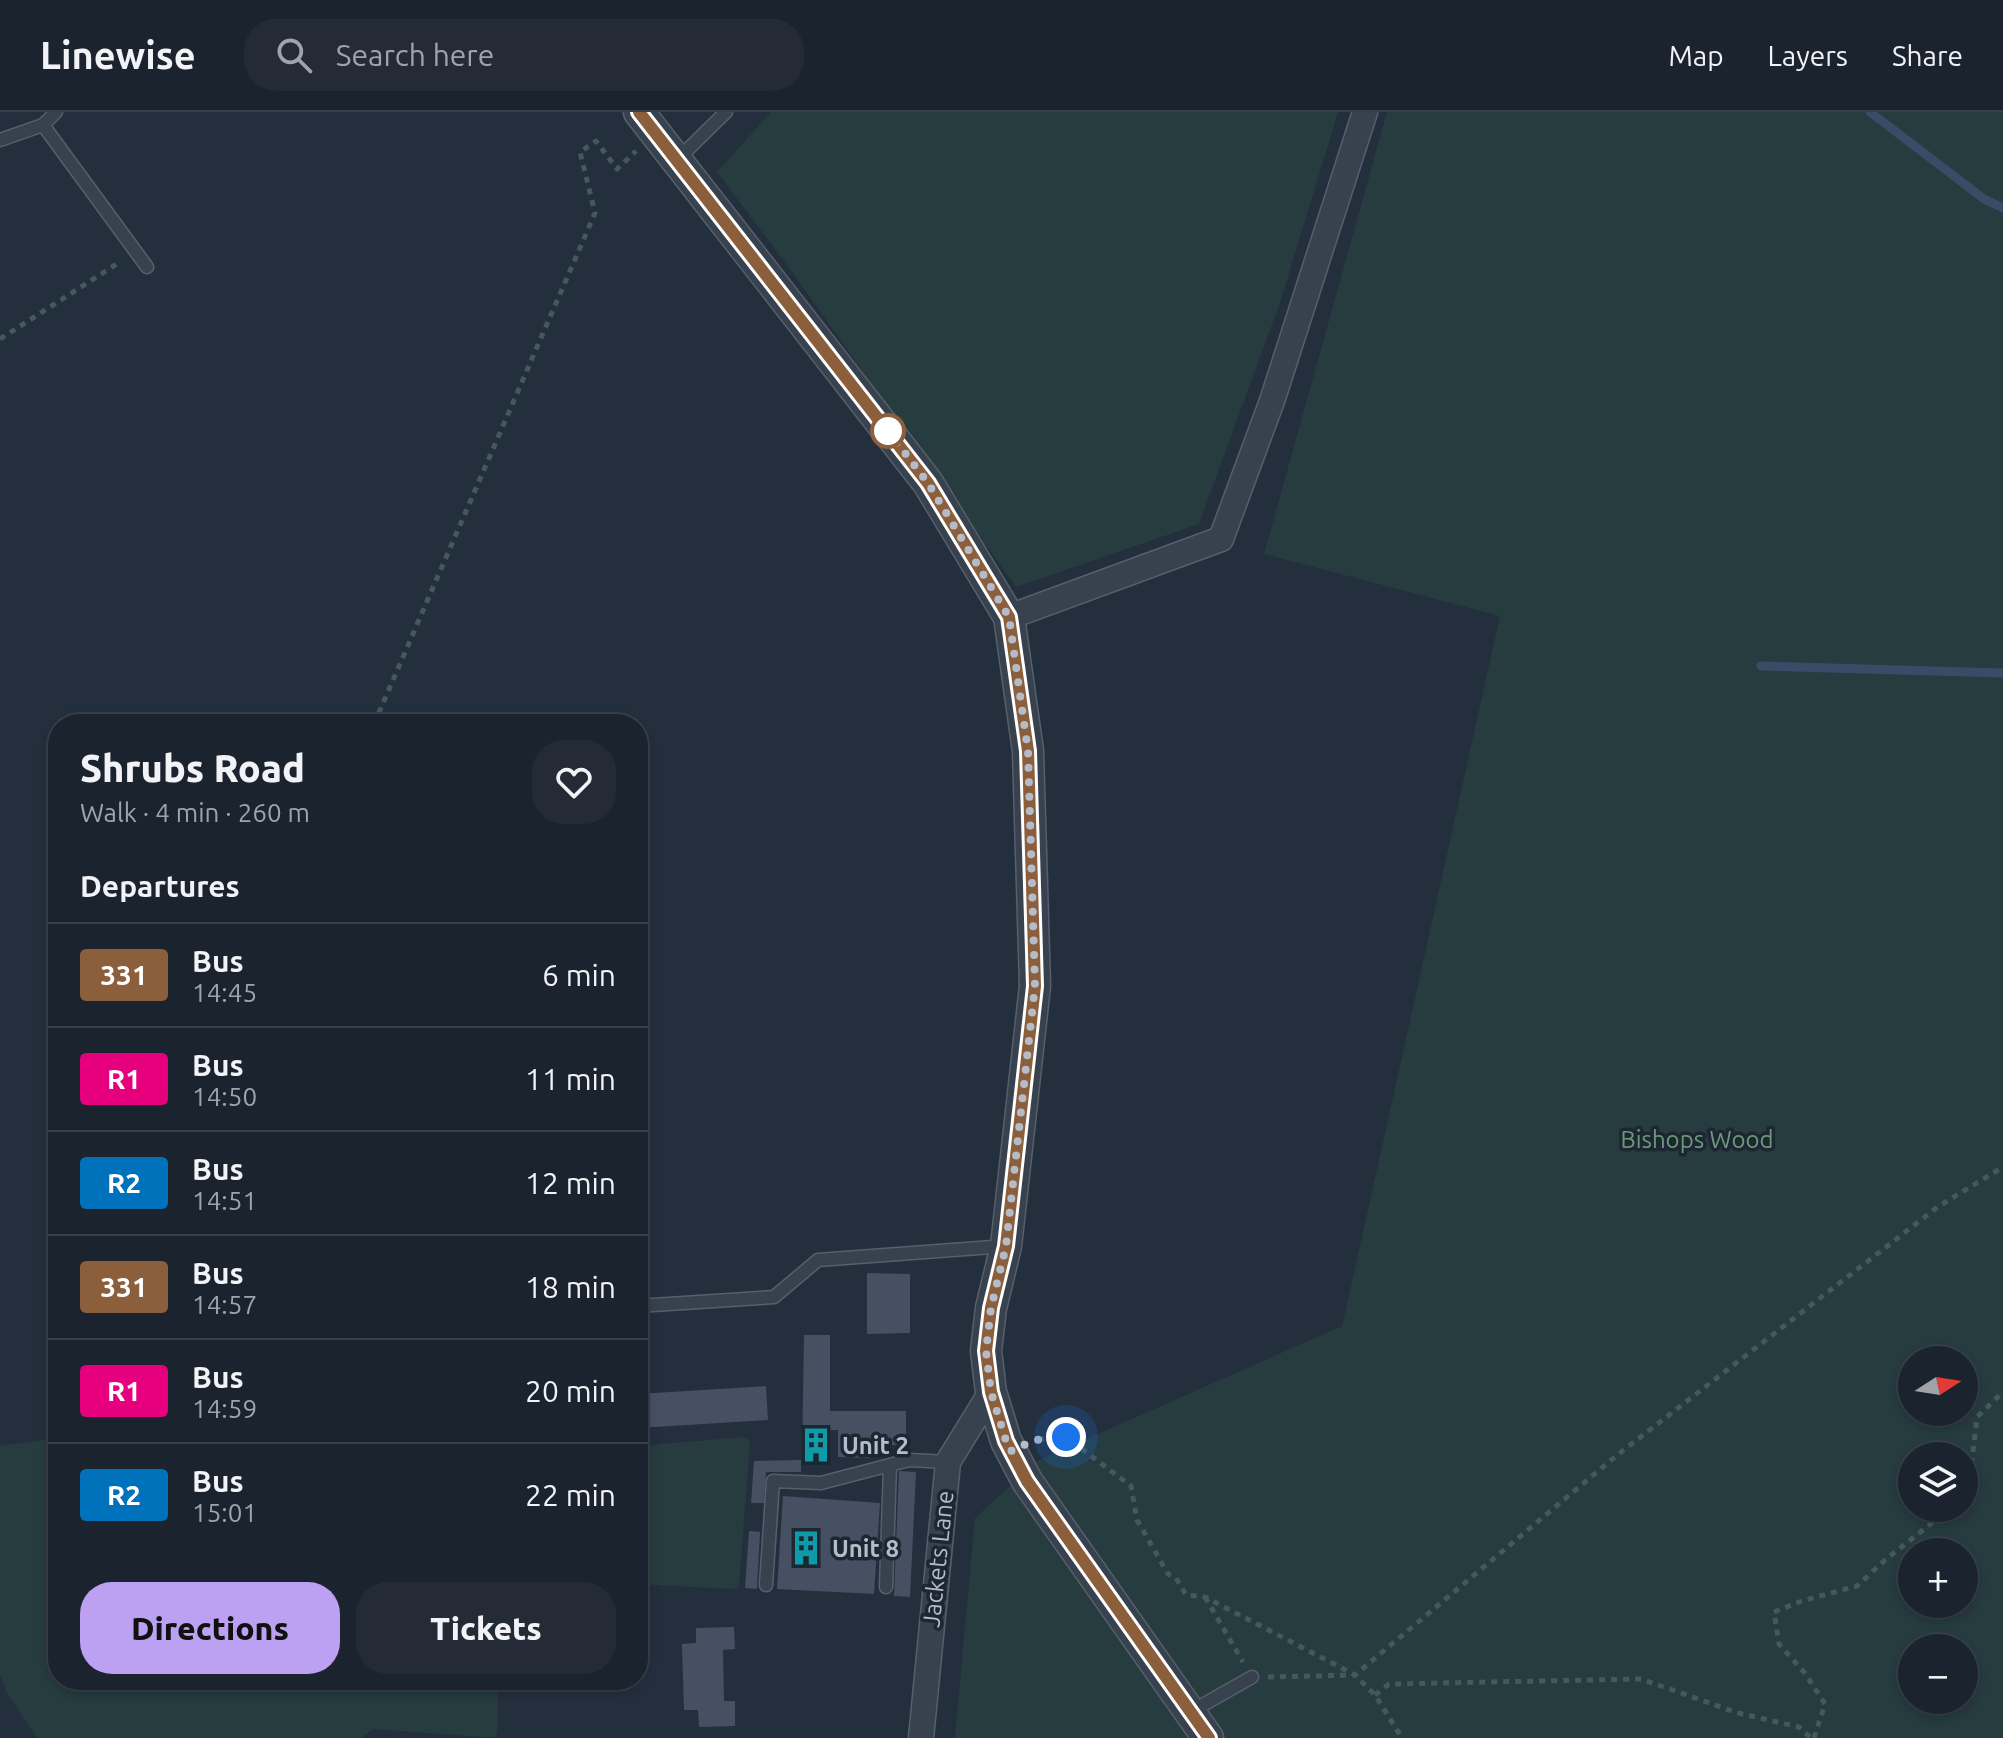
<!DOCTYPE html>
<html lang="en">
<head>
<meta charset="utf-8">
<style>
	:root { --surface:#1b232e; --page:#242b36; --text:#f1f3f6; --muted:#a0a4aa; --line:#39404a; --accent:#bca0f2 }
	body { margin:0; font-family:Ubuntu,sans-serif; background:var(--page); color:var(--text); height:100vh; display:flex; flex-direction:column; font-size:30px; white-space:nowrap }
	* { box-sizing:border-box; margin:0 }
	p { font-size:26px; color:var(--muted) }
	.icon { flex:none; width:44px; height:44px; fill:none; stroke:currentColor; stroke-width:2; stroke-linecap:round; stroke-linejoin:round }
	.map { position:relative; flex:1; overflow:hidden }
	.side { position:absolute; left:48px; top:602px; width:600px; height:976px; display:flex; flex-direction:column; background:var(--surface); border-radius:32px; box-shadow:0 4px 12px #0003,0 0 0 2px var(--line) }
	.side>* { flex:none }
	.badge { padding:0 16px; border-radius:6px; font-size:28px; line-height:52px }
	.needle { width:52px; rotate:78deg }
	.fabs { position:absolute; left:1898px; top:1234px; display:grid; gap:16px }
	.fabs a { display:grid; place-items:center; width:80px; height:80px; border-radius:50%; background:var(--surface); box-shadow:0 4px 12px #0003,0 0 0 2px var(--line); font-size:40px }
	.you { position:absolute; width:40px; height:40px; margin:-20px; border:6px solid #fff; border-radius:50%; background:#1a73e8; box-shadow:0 0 0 12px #1a73e833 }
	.map>.badge { position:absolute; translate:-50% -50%; box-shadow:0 0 0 4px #fff }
	h2 { padding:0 32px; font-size:30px; line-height:72px }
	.round { display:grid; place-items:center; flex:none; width:84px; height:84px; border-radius:32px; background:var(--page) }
	.summary { display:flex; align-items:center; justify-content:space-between; height:136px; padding:0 32px }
	h1 { font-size:38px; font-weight:800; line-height:60px }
	.button { display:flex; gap:16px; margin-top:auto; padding:16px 32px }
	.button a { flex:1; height:92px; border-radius:32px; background:var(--accent); color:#111; font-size:32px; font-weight:800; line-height:92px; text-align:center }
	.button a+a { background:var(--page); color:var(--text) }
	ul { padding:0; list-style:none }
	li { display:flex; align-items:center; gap:24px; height:104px; padding:0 32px; border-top:2px solid var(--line) }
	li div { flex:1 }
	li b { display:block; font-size:30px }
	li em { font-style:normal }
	li .badge { min-width:88px; font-weight:700; text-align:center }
	header { display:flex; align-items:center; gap:48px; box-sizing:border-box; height:112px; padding:0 40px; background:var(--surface); border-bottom:2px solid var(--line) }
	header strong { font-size:38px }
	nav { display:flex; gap:44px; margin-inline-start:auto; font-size:28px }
	.search { width:560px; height:72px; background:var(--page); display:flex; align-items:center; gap:20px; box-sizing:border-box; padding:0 28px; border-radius:32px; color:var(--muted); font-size:30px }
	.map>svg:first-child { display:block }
	.green { fill:#263c3f; fill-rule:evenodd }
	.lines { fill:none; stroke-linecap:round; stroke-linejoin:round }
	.stream { stroke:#394c67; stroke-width:9 }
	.building { fill:#455162 }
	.service-casing { stroke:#565f6c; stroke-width:15 }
	.minor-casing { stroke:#565f6c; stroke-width:27 }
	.tertiary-casing { stroke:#565f6c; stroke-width:33 }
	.path { stroke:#44595c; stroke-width:5; stroke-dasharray:6 6; stroke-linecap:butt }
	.service { stroke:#38414e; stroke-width:12 }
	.minor { stroke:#38414e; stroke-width:24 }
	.tertiary { stroke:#38414e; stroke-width:30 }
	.line-casing { stroke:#fff; stroke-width:18 }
	.line { stroke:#8b5e3c; stroke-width:12 }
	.walk { stroke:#b4bcc9; stroke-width:8; stroke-dasharray:0 14.4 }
	.stop-dot { fill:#fff; stroke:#8b5e3c; stroke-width:4 }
	.labels { text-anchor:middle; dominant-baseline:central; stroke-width:7; stroke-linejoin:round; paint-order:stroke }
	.park-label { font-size:24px; fill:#6b9a76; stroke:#1d2633 }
	.poi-label { font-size:24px; font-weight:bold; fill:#b4bcc9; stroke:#1d2633; text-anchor:start }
	.street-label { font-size:24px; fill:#b4bcc9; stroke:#1d2633 }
</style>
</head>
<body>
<header>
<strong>Linewise</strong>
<div class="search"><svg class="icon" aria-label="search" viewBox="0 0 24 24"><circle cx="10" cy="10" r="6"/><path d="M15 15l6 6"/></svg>Search here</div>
<nav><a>Map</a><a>Layers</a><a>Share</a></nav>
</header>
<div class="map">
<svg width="2003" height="1626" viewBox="0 0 2003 1626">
	<rect width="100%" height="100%" fill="#242f3e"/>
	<g class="green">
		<path d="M771,0H1338L1281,188L1199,412L1016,475L787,153L717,60Z"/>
		<path d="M1387,0H2003V1626H955L975,1406L1037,1349L1342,1214L1500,504L1264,442ZM1912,1248H1964V1300H1912ZM1912,1344H1964V1396H1912ZM1912,1440H1964V1492H1912ZM1912,1536H1964V1588H1912Z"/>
		<path d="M744,1325L750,1329L739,1475L732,1477L638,1472V1334Z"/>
		<path d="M58,1326V1568H498L497,1621L494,1625H482L373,1617L361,1626H37L6,1579L0,1562V1334Z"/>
	</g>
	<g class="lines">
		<g class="stream">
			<path d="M1870,0L1984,87L2003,96"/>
			<path d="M1761,554L2003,561"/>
		</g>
	</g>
	<g class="building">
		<path d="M867,1161L910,1162V1221L867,1222Z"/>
		<path d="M804,1223H830V1299H906V1333H860V1336L870,1337V1346L838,1345V1318H829L828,1347L802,1346Z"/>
		<path d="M766,1274L768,1308L638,1316V1282Z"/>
		<path d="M801,1348V1360H766L764,1391H751L754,1349Z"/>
		<path d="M899,1359L916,1360L910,1485L894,1484Z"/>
		<path d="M783,1384L880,1391L874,1482L777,1477Z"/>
		<path d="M749,1419L760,1420L757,1477L745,1476Z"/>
		<path d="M734,1515L735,1537L723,1538L724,1589H735V1614L699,1615L698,1598H684L682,1532L696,1531V1516Z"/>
	</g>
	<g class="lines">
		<g class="service-casing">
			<g id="service">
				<path d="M43,13L147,155"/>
				<path d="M0,28L43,13L56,0"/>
				<path d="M677,48L726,0"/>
				<path d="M638,1194L774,1185L818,1148L1006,1134"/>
				<path d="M766,1473L773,1369L821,1371L909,1348L948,1350"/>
				<path d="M886,1475L890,1353"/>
				<path d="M1192,1599L1252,1565"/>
			</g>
		</g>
		<g class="minor-casing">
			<g id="minor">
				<path d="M1009,505L1221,427L1272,289L1365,0"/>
				<path d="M921,1626L948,1350L991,1280"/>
			</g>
		</g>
		<g class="tertiary-casing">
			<path id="tertiary" d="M639,0L928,371L1009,505L1028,639L1035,874L1006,1134L991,1196L986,1239L991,1280L1006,1329L1027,1369L1208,1626"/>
		</g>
		<g class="path">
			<path d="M0,227L120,150"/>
			<path d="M374,612L595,101L580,40L596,29L617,57L636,39"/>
			<path d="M1038,1328L1054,1324L1066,1325L1131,1374L1137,1408L1168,1462L1176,1466L1186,1483L1205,1485L1355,1563L1375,1583L1402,1626"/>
			<path d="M1964,1386L1968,1382L1977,1305L2003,1280"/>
			<path d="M1205,1485L1243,1550"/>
			<path d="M1268,1565L1355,1563L1616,1344L1939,1094L2003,1055"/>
			<path d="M1375,1583L1389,1572L1641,1567L1738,1601L1799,1615L1811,1626"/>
			<path d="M1814,1626L1825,1592L1804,1560L1779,1532L1774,1500L1802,1489L1857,1474L1885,1448L1951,1396"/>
		</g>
		<use href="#service" class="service"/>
		<use href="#minor" class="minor"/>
		<use href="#tertiary" class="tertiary"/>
	</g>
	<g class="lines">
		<g class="line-casing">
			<path id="line" d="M639,0L928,371L1009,505L1028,639L1035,874L1006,1134L991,1196L986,1239L991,1280L1006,1329L1027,1369L1209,1626"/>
		</g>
		<use href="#line" class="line"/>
		<path class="walk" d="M888,319L928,371L1009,505L1028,639L1035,874L1006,1134L991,1196L986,1239L991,1280L1006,1329L1011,1339C1029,1330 1046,1323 1066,1325"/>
	</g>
	<defs>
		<g id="building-bare" transform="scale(2.76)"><path d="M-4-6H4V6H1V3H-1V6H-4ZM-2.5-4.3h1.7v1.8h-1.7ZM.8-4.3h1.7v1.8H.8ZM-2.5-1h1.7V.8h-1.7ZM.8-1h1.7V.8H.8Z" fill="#0f9aa8" stroke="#1d2633" stroke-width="2.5" paint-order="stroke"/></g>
	</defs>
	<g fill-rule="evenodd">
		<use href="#building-bare" x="816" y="1333"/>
		<use href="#building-bare" x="806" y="1436"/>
	</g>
	<circle class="stop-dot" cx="888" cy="319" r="16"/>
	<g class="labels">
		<g class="park-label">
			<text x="1697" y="1027">Bishops Wood</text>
		</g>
		<g class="poi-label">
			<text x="842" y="1333">Unit 2</text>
			<text x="832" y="1436">Unit 8</text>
		</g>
		<g class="street-label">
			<text transform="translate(938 1447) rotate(-84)">Jackets Lane</text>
		</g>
	</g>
</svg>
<div class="fabs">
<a><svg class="needle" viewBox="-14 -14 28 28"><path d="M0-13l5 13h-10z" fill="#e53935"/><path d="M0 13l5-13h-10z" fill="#a0a4aa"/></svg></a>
<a><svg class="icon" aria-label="layers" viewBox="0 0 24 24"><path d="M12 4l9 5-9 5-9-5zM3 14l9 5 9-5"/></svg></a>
<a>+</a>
<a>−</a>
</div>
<div class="you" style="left:1066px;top:1325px"></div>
<section class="side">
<div class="summary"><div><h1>Shrubs Road</h1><p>Walk · 4 min · 260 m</p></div><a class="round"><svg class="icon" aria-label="heart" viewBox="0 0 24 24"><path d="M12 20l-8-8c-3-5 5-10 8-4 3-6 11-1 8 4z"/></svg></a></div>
<h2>Departures</h2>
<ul>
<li><span class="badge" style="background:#8b5e3c;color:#fff">331</span><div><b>Bus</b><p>14:45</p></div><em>6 min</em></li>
<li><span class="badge" style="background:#e6007e;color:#fff">R1</span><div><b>Bus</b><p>14:50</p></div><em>11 min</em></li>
<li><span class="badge" style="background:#0072bc;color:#fff">R2</span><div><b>Bus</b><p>14:51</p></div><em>12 min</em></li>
<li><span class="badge" style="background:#8b5e3c;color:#fff">331</span><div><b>Bus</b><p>14:57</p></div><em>18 min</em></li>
<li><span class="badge" style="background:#e6007e;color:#fff">R1</span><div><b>Bus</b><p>14:59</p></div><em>20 min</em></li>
<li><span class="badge" style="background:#0072bc;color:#fff">R2</span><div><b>Bus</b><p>15:01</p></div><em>22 min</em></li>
</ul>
<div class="button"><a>Directions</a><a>Tickets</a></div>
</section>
</div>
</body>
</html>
